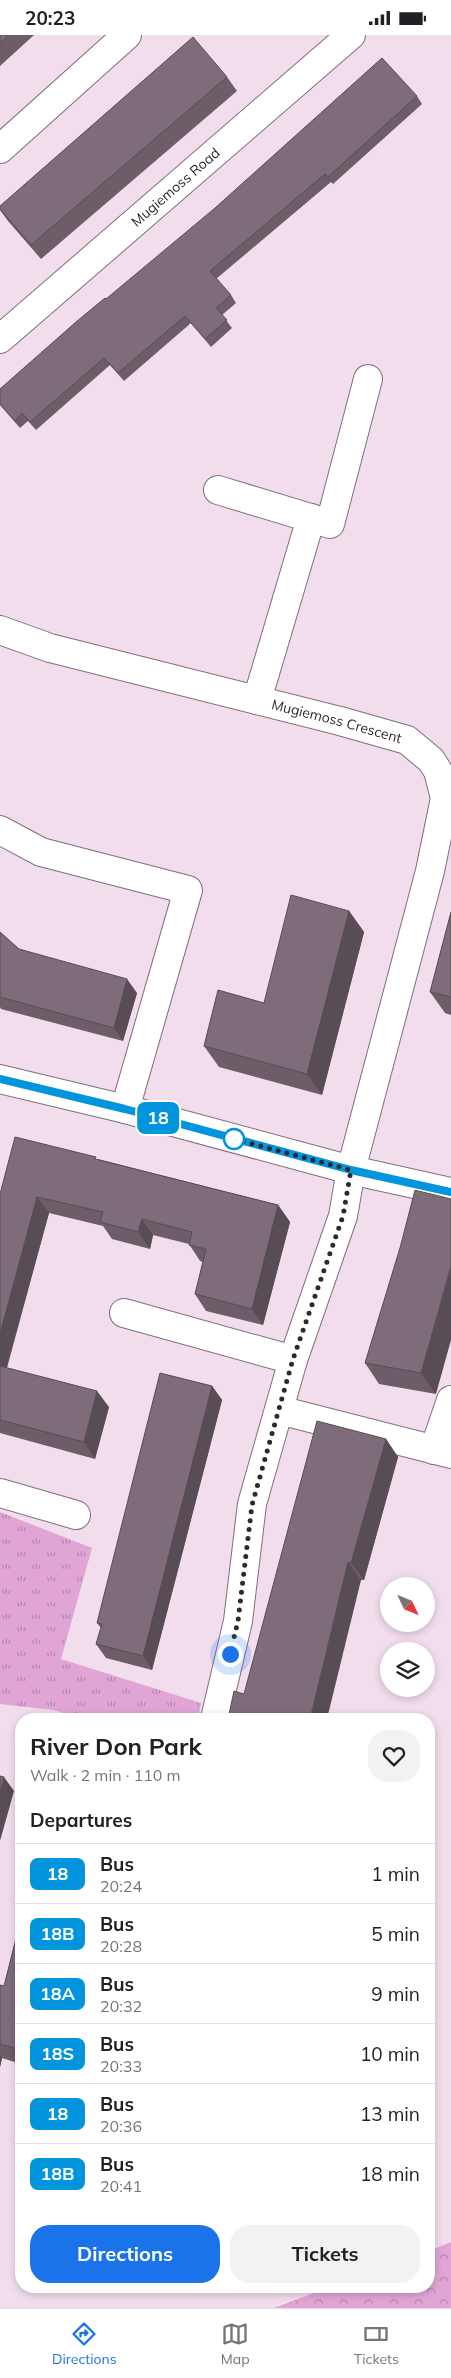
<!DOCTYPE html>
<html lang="en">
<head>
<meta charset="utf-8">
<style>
	:root { --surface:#fff; --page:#f2f2f2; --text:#202124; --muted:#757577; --line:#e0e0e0; --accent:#1a73e8 }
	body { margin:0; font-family:Mulish,sans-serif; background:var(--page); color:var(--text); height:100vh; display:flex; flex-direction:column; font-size:19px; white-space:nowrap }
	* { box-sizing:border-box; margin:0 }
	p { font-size:16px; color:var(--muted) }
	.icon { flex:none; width:28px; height:28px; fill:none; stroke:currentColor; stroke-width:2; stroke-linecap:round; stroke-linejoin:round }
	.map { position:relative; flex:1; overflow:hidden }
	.sheet { position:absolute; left:15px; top:1678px; width:420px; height:580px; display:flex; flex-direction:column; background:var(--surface); border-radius:20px; box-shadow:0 2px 8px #0003 }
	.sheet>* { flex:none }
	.badge { padding:0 10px; border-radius:8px; font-size:18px; line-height:32px }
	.needle { width:32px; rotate:133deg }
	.tools { position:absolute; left:380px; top:1542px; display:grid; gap:10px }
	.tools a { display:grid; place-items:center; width:55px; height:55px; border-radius:50%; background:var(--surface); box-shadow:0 2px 8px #0003; font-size:25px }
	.you { position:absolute; width:25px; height:25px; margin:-12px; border:4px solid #fff; border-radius:50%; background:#1a73e8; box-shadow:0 0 0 8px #1a73e833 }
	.map>.badge { position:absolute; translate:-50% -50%; box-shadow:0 0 0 2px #fff }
	h2 { padding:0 15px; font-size:19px; line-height:45px }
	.round { display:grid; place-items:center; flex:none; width:52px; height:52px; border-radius:20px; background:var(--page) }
	.summary { display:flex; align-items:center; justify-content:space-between; height:85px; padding:0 15px }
	h1 { font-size:24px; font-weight:700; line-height:38px }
	.cta { display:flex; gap:10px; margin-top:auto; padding:10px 15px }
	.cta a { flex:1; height:58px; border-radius:20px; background:var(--accent); color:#fff; font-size:20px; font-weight:700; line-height:58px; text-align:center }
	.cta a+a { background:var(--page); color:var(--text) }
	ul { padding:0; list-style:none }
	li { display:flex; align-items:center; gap:15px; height:60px; padding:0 15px; border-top:1px solid var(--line) }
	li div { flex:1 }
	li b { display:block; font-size:19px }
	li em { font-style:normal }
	li .badge { min-width:55px; font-weight:700; text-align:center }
	.status { display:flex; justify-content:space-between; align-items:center; height:35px; padding:0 25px; background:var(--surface); direction:ltr }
	.status svg { height:14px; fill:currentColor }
	.tabs { display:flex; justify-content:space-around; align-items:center; height:70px; border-top:1px solid var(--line); background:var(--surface); font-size:14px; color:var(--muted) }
	.tabs a { display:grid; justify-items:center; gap:2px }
	.tabs .on { color:var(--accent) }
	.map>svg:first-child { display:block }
	.grass { fill:url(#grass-tufts) }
	.forest { fill:url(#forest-crowns) }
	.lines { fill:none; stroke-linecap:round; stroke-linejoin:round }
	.minor-casing { stroke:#806d7b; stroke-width:30 }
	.minor { stroke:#fff; stroke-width:28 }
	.wall { fill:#6c5d69 }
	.shaded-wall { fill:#584c55 }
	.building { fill:#7e6c7a; stroke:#584c55 }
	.line-casing { stroke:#fff; stroke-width:11 }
	.line { stroke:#0295dd; stroke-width:8 }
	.walk { stroke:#30282e; stroke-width:5; stroke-dasharray:0 9 }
	.stop-dot { fill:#fff; stroke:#0295dd; stroke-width:2.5 }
	.labels { text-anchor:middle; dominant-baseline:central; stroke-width:5; stroke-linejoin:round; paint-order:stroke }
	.street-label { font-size:14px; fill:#30282e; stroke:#fff }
</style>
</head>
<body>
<div class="status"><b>20:23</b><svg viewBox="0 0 49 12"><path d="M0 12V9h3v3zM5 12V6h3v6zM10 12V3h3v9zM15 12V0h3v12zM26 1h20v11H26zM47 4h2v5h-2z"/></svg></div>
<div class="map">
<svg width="451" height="2273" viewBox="0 0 451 2273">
	<defs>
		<pattern id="grass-tufts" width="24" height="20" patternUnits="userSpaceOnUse" patternTransform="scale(1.25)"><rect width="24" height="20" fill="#e1a5d5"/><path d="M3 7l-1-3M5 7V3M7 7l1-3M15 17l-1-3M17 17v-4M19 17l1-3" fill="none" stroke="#b786ad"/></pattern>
		<pattern id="forest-crowns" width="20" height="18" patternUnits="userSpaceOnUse" patternTransform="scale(1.25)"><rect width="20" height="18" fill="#e1a5d5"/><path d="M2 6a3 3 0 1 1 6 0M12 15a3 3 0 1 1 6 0" fill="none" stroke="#b786ad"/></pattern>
	</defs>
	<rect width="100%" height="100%" fill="#f2dded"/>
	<path class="grass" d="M0,1477L92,1513L61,1624L201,1668L198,1684H85L53,1675L0,1669Z"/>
	<path class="forest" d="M451,2207V2273H274L333,2251H429V2216Z"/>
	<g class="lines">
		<g class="minor-casing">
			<g id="minor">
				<path d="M0,114L127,0"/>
				<path id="s1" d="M0,304L351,0"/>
				<path d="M218,455L330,489L368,344"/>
				<path id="s2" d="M0,595L50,613L340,686L407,705L431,725L438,736L445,763L430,836L351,1135L343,1181L293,1325L252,1469L238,1586L215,1684"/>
				<path d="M257,665L311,483"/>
				<path d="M0,795L41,817L188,855L125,1074"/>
				<path d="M0,1044L125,1074L351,1135L451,1157"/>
				<path d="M124,1278L293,1325"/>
				<path d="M279,1375L451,1419"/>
				<path d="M434,1415L451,1365"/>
				<path d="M0,1458L76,1480"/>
			</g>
		</g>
		<use href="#minor" class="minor"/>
	</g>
	<g class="wall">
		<path d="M0,0H34L0,31Z"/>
		<path d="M227,42L237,56L41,224L8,186L0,175Z"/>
		<path d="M417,61L422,69L333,149L331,147L216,244L231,260L236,268L222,280L232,293L211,312L191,288L124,346L110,330L36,395L28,386L20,393L0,370V354L106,264Z"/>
		<path d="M349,876L364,897L322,1060L219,1032L204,1011L264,968Z"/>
		<path d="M451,877V980L445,978L430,957Z"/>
		<path d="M0,897L19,914L137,958L123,1006L1,974L0,972Z"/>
		<path d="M98,1124L278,1170L290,1187L263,1290L206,1276L195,1259L203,1227L200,1226L189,1209L153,1200L150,1214L112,1204L103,1191L49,1178L7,1333L109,1372L95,1424L0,1398V1159Z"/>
		<path d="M400,1213L436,1359L379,1349L365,1328Z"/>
		<path d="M212,1351L222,1365L152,1635L106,1623L96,1609L101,1593L97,1588Z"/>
		<path d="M386,1404L398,1422L364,1545H361L244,1659Z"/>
		<path d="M21,1884V2029L2,2023L0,2032V1950L4,1951Z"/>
	</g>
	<g class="shaded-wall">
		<path d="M349,876L364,897L322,1060L307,1039Z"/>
		<path d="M127,944L137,958L123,1006L114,993Z"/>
		<path d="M37,1162L49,1178L3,1345L0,1340V1299Z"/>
		<path d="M278,1170L290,1187L263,1290L252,1274Z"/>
		<path d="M142,1184L153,1200L150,1214L138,1197Z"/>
		<path d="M451,1231V1305L436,1359L421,1338Z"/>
		<path d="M212,1351L222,1365L152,1635L143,1621Z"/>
		<path d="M97,1356L109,1372L95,1424L84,1407Z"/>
		<path d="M386,1404L398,1422L364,1545L351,1528Z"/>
		<path d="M348,1527L361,1545L327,1684H314L311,1680Z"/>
		<path d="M4,1742L14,1756L0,1806V1758Z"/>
		<path d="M0,2020L2,2023L0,2032Z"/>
	</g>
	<g class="building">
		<path d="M0,0H9L0,8Z"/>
		<path d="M193,2L227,42L31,210L0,174V171Z"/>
		<path d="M382,23L417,61L328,142L325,139L210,236L231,260L216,273L227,285L205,304L185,281L118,338L104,323L30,387L22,378L15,386L0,369V354L76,287L105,263L106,264L215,173Z"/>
		<path d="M291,860L349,876L307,1039L204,1011L218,955L264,968Z"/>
		<path d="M451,877V962L430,957Z"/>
		<path d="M0,897L19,914L127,944L114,993L0,962Z"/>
		<path d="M15,1102L96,1122L95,1124L278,1170L252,1274L195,1259L206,1214L189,1210L192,1197L142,1184L138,1197L100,1187L103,1177L37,1162L0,1299V1159Z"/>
		<path d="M415,1155L451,1164V1231L421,1338L365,1328L400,1213Z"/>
		<path d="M0,1331L97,1356L84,1407L0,1385Z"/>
		<path d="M160,1338L212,1351L143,1621L96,1609L102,1589L97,1588Z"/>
		<path d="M317,1386L386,1404L351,1528L348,1527L311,1680L324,1684H228L234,1656L244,1659Z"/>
		<path d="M75,1678L98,1684H74Z"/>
		<path d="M0,1741L4,1742L0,1758Z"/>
		<path d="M21,1884V2015L0,2009V1950L4,1951Z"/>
	</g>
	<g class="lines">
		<g class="line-casing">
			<path id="line" d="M0,1044L125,1074L351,1135L451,1157"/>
		</g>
		<use href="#line" class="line"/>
		<path class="walk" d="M230,1619L238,1586L252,1470L293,1324L343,1181L351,1135L234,1104"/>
	</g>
	<circle class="stop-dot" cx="234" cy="1104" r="10"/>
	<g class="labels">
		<g class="street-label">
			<text stroke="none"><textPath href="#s1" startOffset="232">Mugiemoss Road</textPath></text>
			<text stroke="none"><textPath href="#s2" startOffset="349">Mugiemoss Crescent</textPath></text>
		</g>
	</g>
</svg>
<div class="tools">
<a><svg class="needle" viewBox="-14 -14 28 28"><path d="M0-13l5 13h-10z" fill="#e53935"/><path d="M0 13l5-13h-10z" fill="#757577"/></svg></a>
<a><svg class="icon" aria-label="layers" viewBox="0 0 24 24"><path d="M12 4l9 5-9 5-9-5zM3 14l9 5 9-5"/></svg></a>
</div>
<div class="you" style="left:230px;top:1619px"></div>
<b class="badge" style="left:158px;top:1083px;background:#0295dd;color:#fff">18</b>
<section class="sheet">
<div class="summary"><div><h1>River Don Park</h1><p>Walk · 2 min · 110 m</p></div><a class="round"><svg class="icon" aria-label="heart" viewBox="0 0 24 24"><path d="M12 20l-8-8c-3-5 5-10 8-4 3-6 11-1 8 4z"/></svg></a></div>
<h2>Departures</h2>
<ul>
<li><span class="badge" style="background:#0295dd;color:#fff">18</span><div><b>Bus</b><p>20:24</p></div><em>1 min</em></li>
<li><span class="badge" style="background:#0295dd;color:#fff">18B</span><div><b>Bus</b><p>20:28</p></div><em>5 min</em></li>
<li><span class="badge" style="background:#0295dd;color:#fff">18A</span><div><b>Bus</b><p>20:32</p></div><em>9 min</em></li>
<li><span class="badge" style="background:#0295dd;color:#fff">18S</span><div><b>Bus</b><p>20:33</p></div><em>10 min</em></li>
<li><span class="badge" style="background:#0295dd;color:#fff">18</span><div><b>Bus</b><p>20:36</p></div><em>13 min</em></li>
<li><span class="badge" style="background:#0295dd;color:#fff">18B</span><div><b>Bus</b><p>20:41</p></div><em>18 min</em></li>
</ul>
<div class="cta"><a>Directions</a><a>Tickets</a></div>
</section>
</div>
<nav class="tabs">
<a class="on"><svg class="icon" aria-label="directions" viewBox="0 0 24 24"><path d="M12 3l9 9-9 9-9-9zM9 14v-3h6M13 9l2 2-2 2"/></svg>Directions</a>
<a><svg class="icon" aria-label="map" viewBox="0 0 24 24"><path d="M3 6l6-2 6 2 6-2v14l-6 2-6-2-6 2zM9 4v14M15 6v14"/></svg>Map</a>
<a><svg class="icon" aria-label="tickets" viewBox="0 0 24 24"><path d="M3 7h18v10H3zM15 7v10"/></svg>Tickets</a>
</nav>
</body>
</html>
